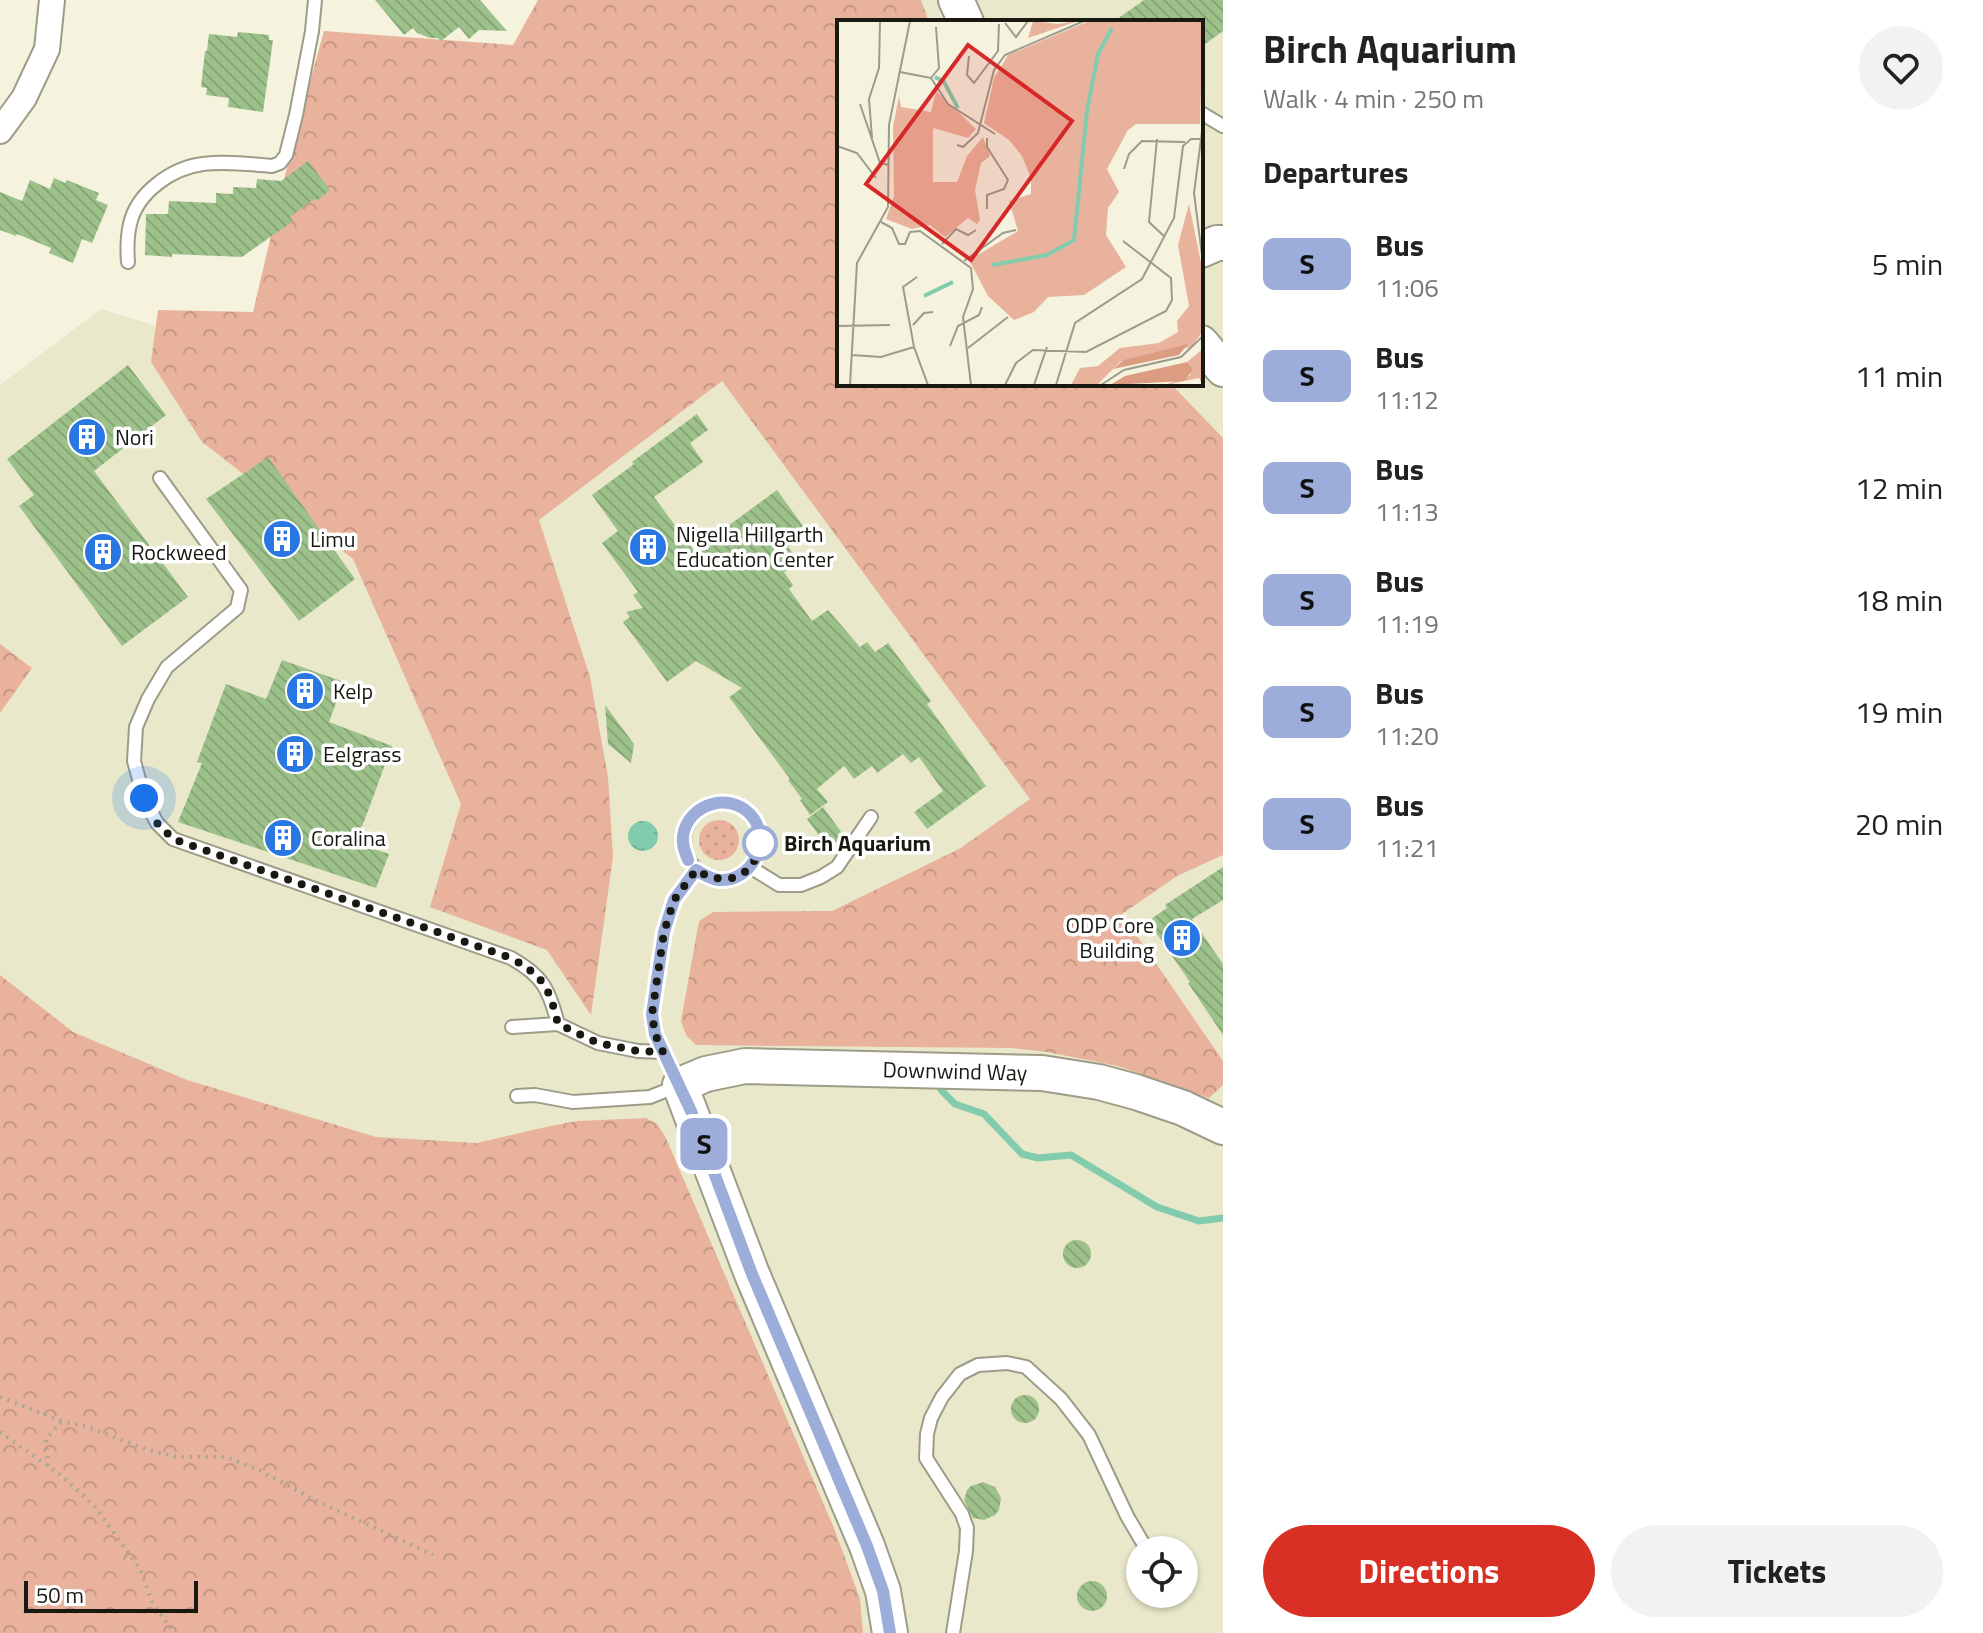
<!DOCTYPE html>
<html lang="en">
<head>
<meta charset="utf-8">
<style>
	:root { --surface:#fff; --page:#f2f2f2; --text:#222; --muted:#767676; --accent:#d93025 }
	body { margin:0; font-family:"Titillium Web",sans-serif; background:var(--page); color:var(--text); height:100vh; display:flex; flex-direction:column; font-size:30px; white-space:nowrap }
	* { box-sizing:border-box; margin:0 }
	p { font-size:26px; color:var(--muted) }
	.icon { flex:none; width:44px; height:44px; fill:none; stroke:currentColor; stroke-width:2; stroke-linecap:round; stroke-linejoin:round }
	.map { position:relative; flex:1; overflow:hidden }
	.side { display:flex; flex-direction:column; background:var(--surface); width:760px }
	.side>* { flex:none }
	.badge { padding:0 16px; border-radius:12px; font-size:28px; line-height:52px }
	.buttons { position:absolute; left:1126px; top:1536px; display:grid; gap:16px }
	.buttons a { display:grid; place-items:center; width:72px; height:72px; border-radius:50%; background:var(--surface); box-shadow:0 2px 6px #0004; font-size:40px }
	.scale { position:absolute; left:24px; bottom:20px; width:174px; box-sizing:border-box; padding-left:8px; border:4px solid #191811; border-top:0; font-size:22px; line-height:28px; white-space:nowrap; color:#191811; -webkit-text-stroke:6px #fff; paint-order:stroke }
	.you { position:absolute; width:40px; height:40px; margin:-20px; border:6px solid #fff; border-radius:50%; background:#1a73e8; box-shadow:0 0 0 12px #1a73e833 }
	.map>.badge { position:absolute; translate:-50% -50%; box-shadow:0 0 0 4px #fff }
	h2 { padding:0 40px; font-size:30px; line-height:72px }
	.round { display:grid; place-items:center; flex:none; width:84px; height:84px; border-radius:42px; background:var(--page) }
	.headline { display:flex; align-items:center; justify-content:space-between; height:136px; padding:0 40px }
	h1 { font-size:38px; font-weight:700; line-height:60px }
	.action { display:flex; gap:16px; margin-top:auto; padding:16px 40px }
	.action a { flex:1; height:92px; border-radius:48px; background:var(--accent); color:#fff; font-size:32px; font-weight:700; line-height:92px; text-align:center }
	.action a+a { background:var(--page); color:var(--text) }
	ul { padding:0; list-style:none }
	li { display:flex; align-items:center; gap:24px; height:112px; padding:0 40px }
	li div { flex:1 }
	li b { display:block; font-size:30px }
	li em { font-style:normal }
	li .badge { min-width:88px; font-weight:700; text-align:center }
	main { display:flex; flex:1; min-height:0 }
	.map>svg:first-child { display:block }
	.built { fill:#e9e8cb; fill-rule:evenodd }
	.park { fill:url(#park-crowns) }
	.garden { fill:url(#garden-dots) }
	.water { fill:url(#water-ripples) }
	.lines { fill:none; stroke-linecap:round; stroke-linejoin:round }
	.stream { stroke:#83cbad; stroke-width:7 }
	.building { fill:url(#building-back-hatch) }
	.lane-casing { stroke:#9d9c88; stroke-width:16 }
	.street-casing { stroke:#9d9c88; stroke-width:28 }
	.secondary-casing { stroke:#9d9c88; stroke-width:38 }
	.path { stroke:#a7a696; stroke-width:4; stroke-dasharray:2 6; stroke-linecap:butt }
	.lane { stroke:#fff; stroke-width:12 }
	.street { stroke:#fff; stroke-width:24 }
	.secondary { stroke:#fff; stroke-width:34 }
	.line-casing { stroke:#fff; stroke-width:18 }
	.line { stroke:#9badd8; stroke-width:12 }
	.walk { stroke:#191811; stroke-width:8; stroke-dasharray:0 14.4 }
	.stop-dot { fill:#fff; stroke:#9badd8; stroke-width:4 }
	.labels { text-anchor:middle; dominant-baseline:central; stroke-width:7; stroke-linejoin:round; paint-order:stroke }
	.poi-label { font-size:22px; fill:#191811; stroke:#fff; text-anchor:start }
	.stop-label { font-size:22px; font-weight:bold; fill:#191811; stroke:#fff; text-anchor:start }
	.street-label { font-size:22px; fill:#191811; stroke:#fff }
	.inset-river { fill:none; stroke:#83cbad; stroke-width:4 }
	.inset-road { fill:none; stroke:#9d9b8c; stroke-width:2 }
	.view { fill:#d62828; fill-opacity:0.15; stroke:#d62828; stroke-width:4 }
	.inset-edge { fill:none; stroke:#191811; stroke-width:4 }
</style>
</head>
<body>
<main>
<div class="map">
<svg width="1223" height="1633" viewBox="0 0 1223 1633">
	<defs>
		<pattern id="park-crowns" width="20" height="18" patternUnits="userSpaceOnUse" patternTransform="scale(2)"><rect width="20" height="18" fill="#e9b29c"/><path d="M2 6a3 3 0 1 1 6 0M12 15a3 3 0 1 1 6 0" fill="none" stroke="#c79885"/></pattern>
		<pattern id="garden-dots" width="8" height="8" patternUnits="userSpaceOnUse" patternTransform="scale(2)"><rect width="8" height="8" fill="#e9b29c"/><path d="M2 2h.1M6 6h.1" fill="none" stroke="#c79885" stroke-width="1.8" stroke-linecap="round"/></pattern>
		<pattern id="water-ripples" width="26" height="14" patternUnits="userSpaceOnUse" patternTransform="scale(2)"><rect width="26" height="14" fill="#83cbad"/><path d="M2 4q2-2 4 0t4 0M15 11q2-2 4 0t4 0" fill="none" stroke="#71ae94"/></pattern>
		<pattern id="building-back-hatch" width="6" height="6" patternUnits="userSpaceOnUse" patternTransform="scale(2)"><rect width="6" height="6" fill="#9dc18a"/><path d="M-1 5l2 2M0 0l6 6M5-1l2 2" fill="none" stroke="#87a576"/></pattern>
	</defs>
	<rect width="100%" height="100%" fill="#f5f3de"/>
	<path class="built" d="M560,0H1223V1633H0V385L101,309L173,331H263L530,50ZM839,22H1201V384H839ZM1140,1550H1184V1594H1140Z"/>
	<g class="park">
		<path d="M538,0H921L929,22H839V384H1171L1223,438V855L1177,876L1122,914L1223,1061V1085L1209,1098L1118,1066L1047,1052L1012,1048L696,1045L686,1035L681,1021L699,921L713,912L832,911L959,849L1030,799L722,381L539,520L590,677L608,777L613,857L591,1015L547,950L430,907L461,804L353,559L202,442L151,362L158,310L253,312L289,159L324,31L513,45Z"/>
		<path d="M0,644L32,668L0,713Z"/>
		<path d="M0,975L73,1032L187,1080L376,1137L477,1143L550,1126L578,1121L646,1118L657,1124L665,1136L834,1528L860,1599L863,1633H0Z"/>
	</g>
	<circle class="garden" cx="719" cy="840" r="20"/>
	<circle class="water" cx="643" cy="836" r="15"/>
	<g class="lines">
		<path class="stream" d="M941,1090L955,1104L984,1114L1022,1154L1038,1158L1071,1155L1157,1207L1199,1221L1223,1218"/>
	</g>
	<g class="building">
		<path d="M375,0H480L507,31L479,30L469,39L459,27L441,41L438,38H430L417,33L413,28L404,35Z"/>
		<path d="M1144,0H1223V31L1201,47V22H1113Z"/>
		<path d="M238,32L269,35V40H273L263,112L228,107L229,98L206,95L207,88L201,87L205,51H207L209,34L237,37Z"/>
		<path d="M308,161L330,190L318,200L314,199L290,217L293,221L242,257L172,254V257L145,255L146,214H168L169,201L216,203V193L233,194V187L256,188L257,179L281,181Z"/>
		<path d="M54,178L65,183L67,180L99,193L96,200L108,205L92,243L82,239L73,263L49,253L51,248L17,234L16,236L0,230V192L22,201L30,180L50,189Z"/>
		<path d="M128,365L166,415L94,471L188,597L122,646L19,506L34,495L7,459Z"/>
		<path d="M697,414L708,430L690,443L703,462L654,497L694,551L777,490L803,526L791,535L796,542L788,547L793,554L787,559L792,566L784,572L793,585L789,589L812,621L828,610L860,647L867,642L875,652L888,643L931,701L927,704L986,786L927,829L914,812L943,791L919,757L911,763L903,754L877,773L872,766L854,779L844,766L817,789L828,802L810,815L800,800L802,799L788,780L790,779L729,697L742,688L696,661L667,682L623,622L630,617L626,612L643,608L633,595L638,592L602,543L618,531L592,495L634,464L632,462Z"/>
		<path d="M268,457L355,579L299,621L206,499Z"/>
		<path d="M282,660L344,682L329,722L392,746L356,843L389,854L376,888L178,822L202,763L197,762L226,684L266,699Z"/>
		<path d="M605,705L634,744L631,763L608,744Z"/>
		<path d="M823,807L844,836L828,848L807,819Z"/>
		<path d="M1223,867V900L1192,919L1223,964V1035L1188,983L1190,982L1148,921L1167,908L1165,905Z"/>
		<circle cx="1077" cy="1254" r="14"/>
		<circle cx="1025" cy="1409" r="14"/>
		<path d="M983,1482L995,1487L1001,1498L999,1510L995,1515L984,1520L973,1518L964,1500L967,1490L971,1486Z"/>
		<circle cx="1092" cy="1596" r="15"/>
	</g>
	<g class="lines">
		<g class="lane-casing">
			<g id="lane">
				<path d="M1201,113L1223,126"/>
				<path d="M128,262C127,249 127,237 130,224C137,193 171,168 203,164C225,161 250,164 272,166L280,163L286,155L296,115L312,31L315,0"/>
				<path d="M160,478L241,590L237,608L167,667L148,699L136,727L134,761L144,798L157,823L173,839L511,958C543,976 549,989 558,1024"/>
				<circle cx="722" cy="841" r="38"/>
				<path d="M750,867L779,885H801L821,877L837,867L871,817"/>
				<path d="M512,1027L558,1024L598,1043L638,1051L663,1052"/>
				<path d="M517,1096L535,1095L573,1102L650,1097L680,1085L655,1034L652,1014L664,932L674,900L696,870"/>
				<path d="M953,1633L966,1551L967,1528L962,1514L926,1458L927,1434L931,1418L942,1397L960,1374L978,1365L1007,1363L1026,1367L1061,1399L1089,1435L1127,1516L1147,1550"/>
			</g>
		</g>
		<g class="street-casing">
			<path id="street" d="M0,131L24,98L47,49L52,0"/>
		</g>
		<g class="secondary-casing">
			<g id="secondary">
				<path d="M956,0L966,22"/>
				<path d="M1201,250L1217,243H1223"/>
				<path d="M1201,343L1223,369"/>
				<path id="s1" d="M890,1633L883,1591L867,1546L752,1274L680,1085L706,1074L745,1066L1042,1073L1099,1082L1136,1092L1183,1108L1223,1127"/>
			</g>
		</g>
		<g class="path">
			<path d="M0,1397L64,1422"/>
			<path d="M0,1432L59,1474L93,1504L140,1569L153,1604L174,1633"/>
			<path d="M48,1466L46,1439L60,1423L64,1422L85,1426L148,1450L177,1457H226L259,1470L315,1500L433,1555"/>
		</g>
		<use href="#lane" class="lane"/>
		<use href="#street" class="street"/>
		<use href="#secondary" class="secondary"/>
	</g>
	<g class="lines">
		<g class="line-casing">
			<path id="line" d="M688,860C685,852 682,845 683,836C688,802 734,790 754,819C771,845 750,882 719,880C710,879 703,874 696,870L674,900L664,932L652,1014L655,1034L691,1111L752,1274L867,1546L883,1591L890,1633"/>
		</g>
		<use href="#line" class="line"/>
		<path class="walk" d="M144,798L157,823L173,839L511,958C545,977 549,988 558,1024L598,1043L638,1051L663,1052L655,1034L652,1014L664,932L674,900L696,870C725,888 755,878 760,843"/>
	</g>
	<defs>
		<g id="building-disc" transform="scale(2)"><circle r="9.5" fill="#2877e2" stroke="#fff"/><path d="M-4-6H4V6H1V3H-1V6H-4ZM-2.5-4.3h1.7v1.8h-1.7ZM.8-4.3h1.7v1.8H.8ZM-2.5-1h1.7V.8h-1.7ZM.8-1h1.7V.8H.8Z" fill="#fff"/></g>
	</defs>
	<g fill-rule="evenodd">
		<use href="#building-disc" x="87" y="437"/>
		<use href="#building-disc" x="282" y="539"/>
		<use href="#building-disc" x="648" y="547"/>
		<use href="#building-disc" x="103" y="552"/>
		<use href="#building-disc" x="305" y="691"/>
		<use href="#building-disc" x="295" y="754"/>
		<use href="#building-disc" x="283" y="838"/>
		<use href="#building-disc" x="1182" y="938"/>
	</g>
	<circle class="stop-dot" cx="760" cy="843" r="16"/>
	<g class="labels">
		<g class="poi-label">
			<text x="115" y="437">Nori</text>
			<text x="676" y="534">Nigella Hillgarth<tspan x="676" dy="25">Education Center</tspan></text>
			<text x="310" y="539">Limu</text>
			<text x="131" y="552">Rockweed</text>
			<text x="333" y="691">Kelp</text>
			<text x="323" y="754">Eelgrass</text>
			<text x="311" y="838">Coralina</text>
			<text x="1154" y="925" text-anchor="end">ODP Core<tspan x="1154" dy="25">Building</tspan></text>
		</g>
		<g class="stop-label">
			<text x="784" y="843">Birch Aquarium</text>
		</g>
		<g class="street-label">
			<text stroke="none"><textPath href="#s1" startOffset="866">Downwind Way</textPath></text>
		</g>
	</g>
	<g transform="translate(837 20)">
		<rect width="366" height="366" fill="#f5f3de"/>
		<path d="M352,184L366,252L364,314L354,327L283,342L260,365H234L243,348L261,346L283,328L322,323L341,312L340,301L352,286L341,225ZM366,329V365L362,358L328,365L354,355L350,342Z" fill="#e9b29c"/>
		<path d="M351,324L342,335L276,349L287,340ZM350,342L356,350L347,361L273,365L288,356Z" fill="#dc9c82"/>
		<path d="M196,1L221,4L241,1L191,18ZM252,1H366L363,104H299L291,110L270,149L282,172L271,188L269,215L289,247L247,275L211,277L197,292L177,300L151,276L132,240L181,211L172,181L194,174V158L185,136L172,120L147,103L157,58L171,35ZM99,71L139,109L131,118L96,108V162H120L130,136L146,117L153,136L144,143L138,170L143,200L140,204L131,198L108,217L93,205L75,209L49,199L57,176L56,107L62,76L64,87L94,92Z" fill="#e9b29c"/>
		<path d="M335,20H366V41L334,40ZM337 51a11 11 0 1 1 22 0a11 11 0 1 1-22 0ZM335,61H359L358,97H335Z" fill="#e9b29c"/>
		<path class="inset-river" d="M98,57L107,62L121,88M155,245L210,235L237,220L250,91L261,34L275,8M87,276L116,262"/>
		<path class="inset-road" d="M168,3L179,17L191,1M132,36L130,55L137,63L161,31L162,4M63,52L94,58M94,58L111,84L158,114M94,58L102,48L99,7M23,84L43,143L52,145M366,104L357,173L366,243M35,118L32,79L42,48L43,1M150,118V127L171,160L167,169L150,175V189M320,119L312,202L328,217M120,125L126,127L141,113L157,50L168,35L247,1M0,126L20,133L39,158M287,149L292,134L305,121L348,122M44,202L55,208L62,224H68L73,212L83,211L134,248L136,269L126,297L134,365M105,224L119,209L131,215L139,210M127,241L166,213L179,210M80,257L66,267L77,327L91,365M76,305L87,293L96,292M0,306L53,305M113,326L121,306L142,295L145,287M131,328L171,297M15,335L44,337L77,327M13,365L20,243L51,187L52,105L73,1M168,365L179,343L196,330L249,332L329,291L335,280L334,258L286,221M197,365L210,327M219,365L238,303L305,259L337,198L346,126L354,119H366M264,365L287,350L344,337L366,316"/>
		<path class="view" d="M131,25L235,101L134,240L29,164Z"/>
		<rect width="366" height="366" class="inset-edge"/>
	</g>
</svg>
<div class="buttons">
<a><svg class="icon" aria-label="locate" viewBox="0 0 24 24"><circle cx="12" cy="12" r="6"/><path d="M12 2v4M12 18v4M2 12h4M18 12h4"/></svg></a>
</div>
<div class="scale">50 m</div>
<div class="you" style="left:144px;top:798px"></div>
<b class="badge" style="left:704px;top:1144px;background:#9badd8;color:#111">S</b>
</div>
<section class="side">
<div class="headline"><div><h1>Birch Aquarium</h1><p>Walk · 4 min · 250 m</p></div><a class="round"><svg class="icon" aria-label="heart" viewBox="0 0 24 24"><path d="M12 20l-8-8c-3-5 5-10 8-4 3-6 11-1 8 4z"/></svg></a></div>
<h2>Departures</h2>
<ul>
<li><span class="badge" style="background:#9badd8;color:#111">S</span><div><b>Bus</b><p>11:06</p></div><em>5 min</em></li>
<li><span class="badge" style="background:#9badd8;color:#111">S</span><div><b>Bus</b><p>11:12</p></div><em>11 min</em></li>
<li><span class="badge" style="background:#9badd8;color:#111">S</span><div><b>Bus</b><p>11:13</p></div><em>12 min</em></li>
<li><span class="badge" style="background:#9badd8;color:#111">S</span><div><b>Bus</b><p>11:19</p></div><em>18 min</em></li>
<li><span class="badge" style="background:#9badd8;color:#111">S</span><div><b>Bus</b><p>11:20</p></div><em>19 min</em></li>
<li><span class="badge" style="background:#9badd8;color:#111">S</span><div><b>Bus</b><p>11:21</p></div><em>20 min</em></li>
</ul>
<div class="action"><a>Directions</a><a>Tickets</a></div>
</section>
</main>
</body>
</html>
